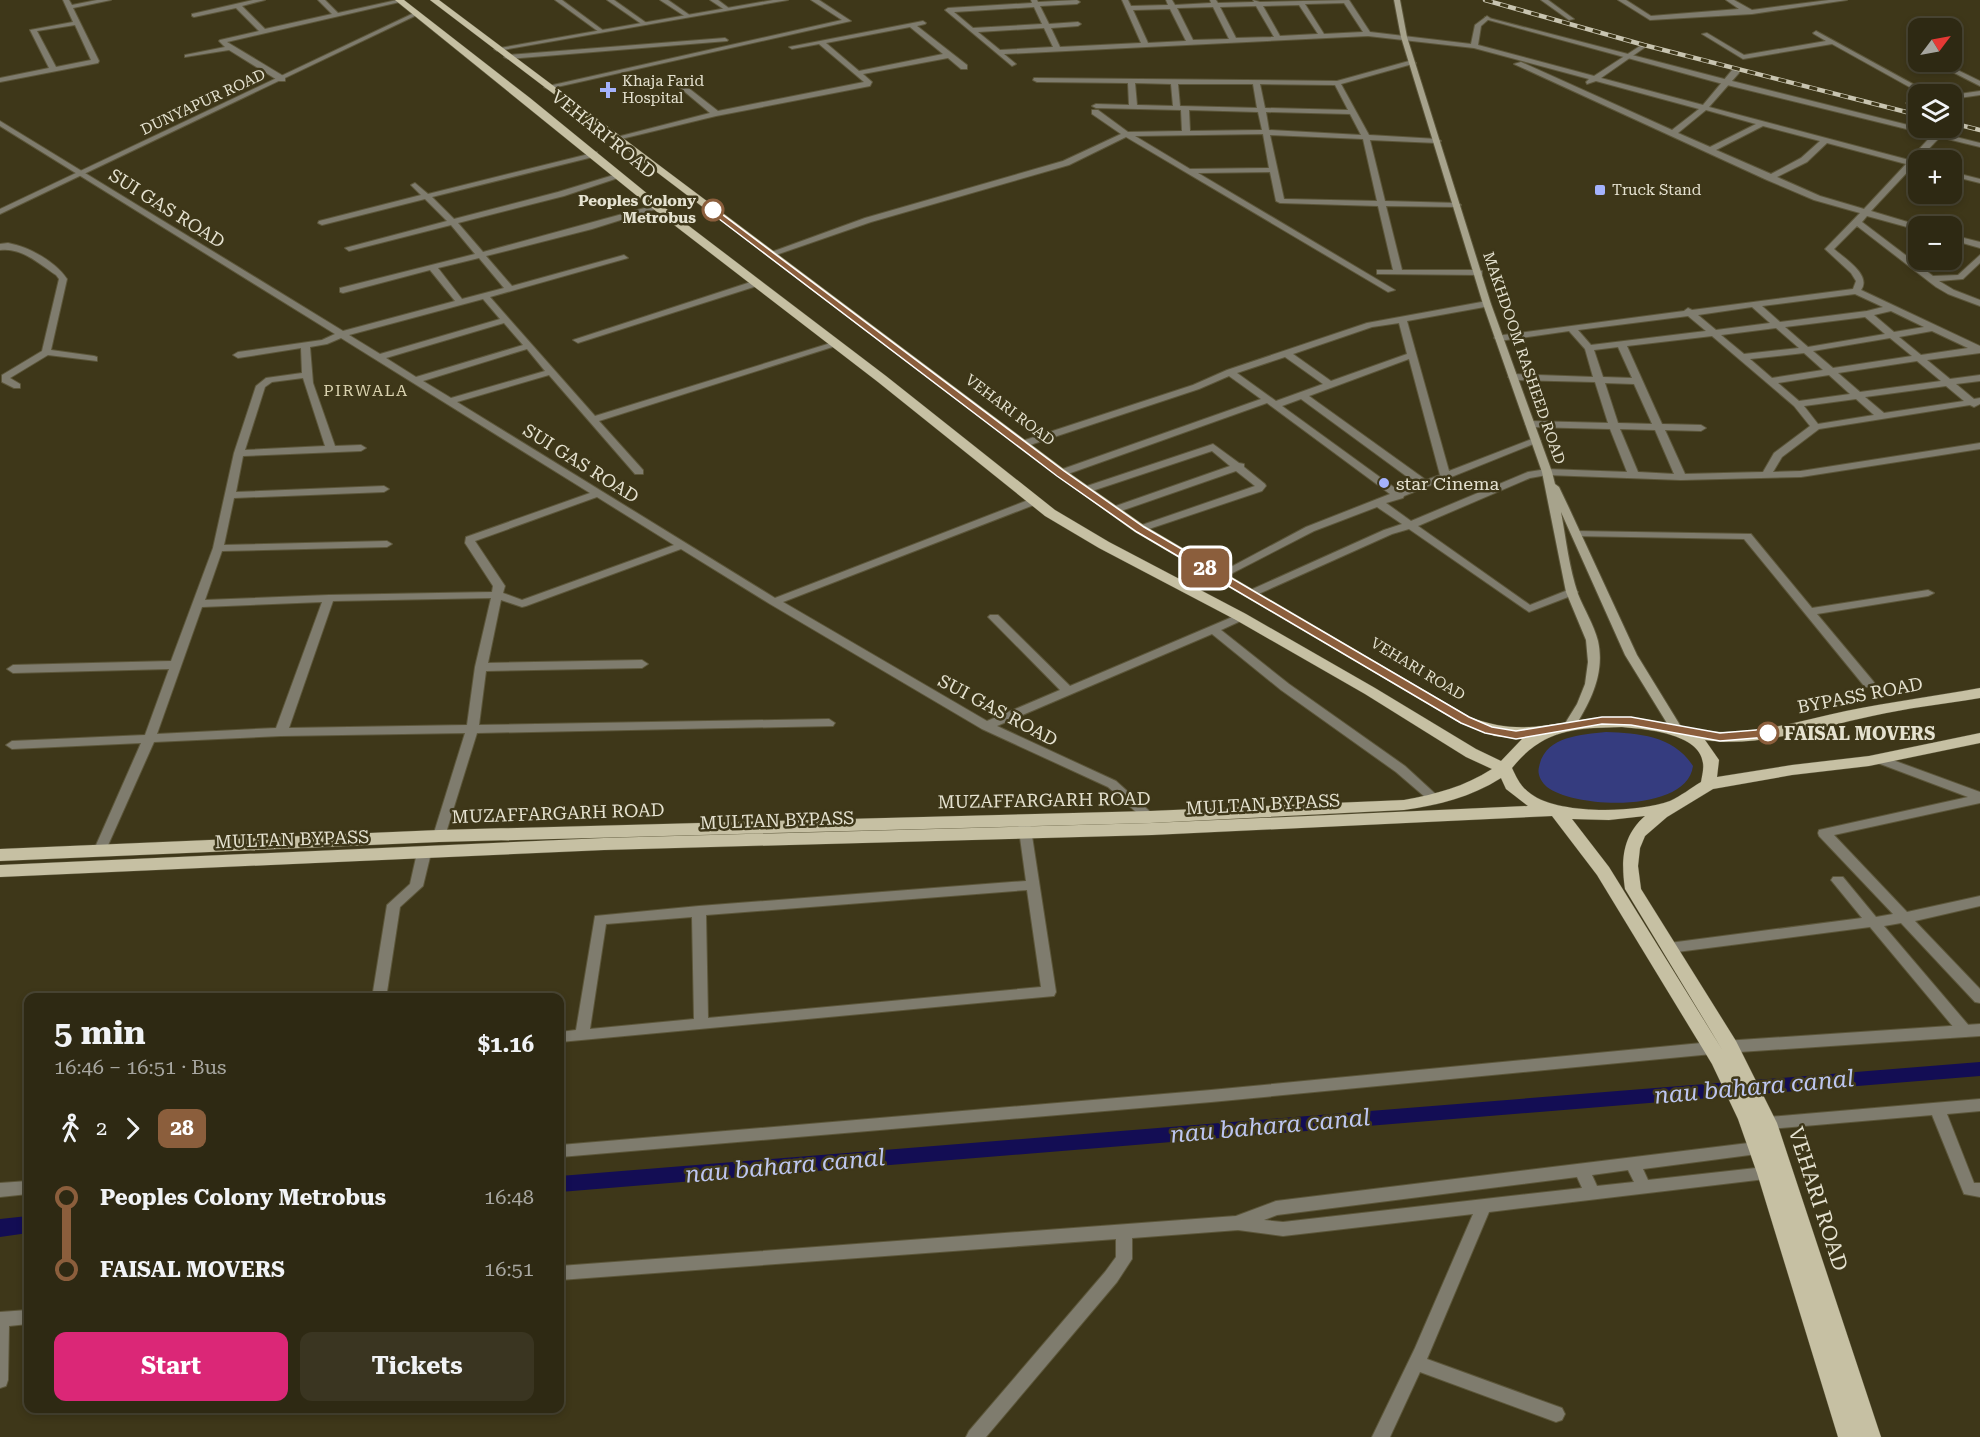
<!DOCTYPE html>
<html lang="en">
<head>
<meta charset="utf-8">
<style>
	:root { --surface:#2e2913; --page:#3a3521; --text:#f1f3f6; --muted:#a7a6a0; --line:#494533; --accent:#db2777 }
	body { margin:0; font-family:"Roboto Serif",serif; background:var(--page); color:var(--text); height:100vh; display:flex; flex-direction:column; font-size:22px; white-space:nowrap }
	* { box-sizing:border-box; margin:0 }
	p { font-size:20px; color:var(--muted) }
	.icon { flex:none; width:33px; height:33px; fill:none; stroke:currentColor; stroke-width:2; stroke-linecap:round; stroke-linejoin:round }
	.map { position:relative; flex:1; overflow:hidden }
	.side { position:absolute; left:24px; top:993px; width:540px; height:420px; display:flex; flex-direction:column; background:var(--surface); border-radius:12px; box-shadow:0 3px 9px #0003,0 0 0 2px var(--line) }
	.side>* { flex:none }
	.badge { padding:0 12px; border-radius:9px; font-size:21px; line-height:39px }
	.needle { width:39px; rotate:58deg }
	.tools { position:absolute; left:1908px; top:18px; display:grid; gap:12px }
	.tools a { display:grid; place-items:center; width:54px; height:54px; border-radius:12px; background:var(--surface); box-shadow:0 3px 9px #0003,0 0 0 2px var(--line); font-size:30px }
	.map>.badge { position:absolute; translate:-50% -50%; box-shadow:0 0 0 3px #fff }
	.legs { display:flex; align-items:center; gap:9px; height:66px; padding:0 30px; font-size:20px }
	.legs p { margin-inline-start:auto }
	.headline { display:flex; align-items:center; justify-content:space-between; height:102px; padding:0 30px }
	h1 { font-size:33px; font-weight:700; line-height:45px }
	.button { display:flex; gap:12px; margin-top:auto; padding:12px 30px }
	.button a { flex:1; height:69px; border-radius:12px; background:var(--accent); color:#fff; font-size:24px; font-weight:700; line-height:69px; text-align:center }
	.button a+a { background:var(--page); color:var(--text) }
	ul { padding:0 30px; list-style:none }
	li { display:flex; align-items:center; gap:21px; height:72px; font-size:22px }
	li i { display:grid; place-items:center; width:9px; height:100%; margin:0 8px; background:currentColor }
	li i::after { content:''; width:15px; height:15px; margin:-8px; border:4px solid; border-radius:50%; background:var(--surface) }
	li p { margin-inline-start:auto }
	li:first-child i { background:linear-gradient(#0000 50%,currentColor 0) }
	li:last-child i { background:linear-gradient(currentColor 50%,#0000 0) }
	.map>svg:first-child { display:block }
	.green { fill:#353c7f }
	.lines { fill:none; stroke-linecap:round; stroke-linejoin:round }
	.canal { fill:#130d54; fill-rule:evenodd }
	.minor-casing { stroke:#5c563a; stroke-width:2 }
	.tertiary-casing { stroke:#5c563a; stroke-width:2 }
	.secondary-casing { stroke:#5c563a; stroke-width:2 }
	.primary-casing { stroke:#5c563a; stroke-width:1 }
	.minor { fill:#7f7c6e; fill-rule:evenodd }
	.tertiary { fill:#7f7c6e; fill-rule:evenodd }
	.secondary { fill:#a7a38c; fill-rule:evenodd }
	.primary { fill:#c6c0a3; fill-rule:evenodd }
	.rail-casing { stroke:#c8c4b0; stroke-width:4.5 }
	.rail { stroke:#3e3719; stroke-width:3; stroke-dasharray:8; stroke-linecap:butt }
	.line-1 { fill:#8b5e3c; stroke:#fff; stroke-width:1.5 }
	.poi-dot { fill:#a4b2fc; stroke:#3e3719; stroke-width:2 }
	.stop-1-dot { fill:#fff; stroke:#8b5e3c; stroke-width:3 }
	.labels { text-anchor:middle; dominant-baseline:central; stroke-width:5; stroke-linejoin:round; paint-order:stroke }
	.far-poi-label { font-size:15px; fill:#e5e2d0; stroke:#3e3719; text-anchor:start }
	.far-street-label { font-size:15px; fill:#e5e2d0; stroke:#3e3719 }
	.far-stop-label { font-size:15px; font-weight:bold; fill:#e5e2d0; stroke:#3e3719; text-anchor:end }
	.far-neighbourhood-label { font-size:16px; letter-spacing:1.5px; fill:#dad3b0; stroke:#3e3719 }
	.street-label { font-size:18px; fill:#e5e2d0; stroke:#3e3719 }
	.poi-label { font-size:18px; fill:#e5e2d0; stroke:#3e3719; text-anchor:start }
	.stop-label { font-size:18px; font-weight:bold; fill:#e5e2d0; stroke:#3e3719; text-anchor:start }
	.near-street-label { font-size:21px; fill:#e5e2d0; stroke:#3e3719 }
	.near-water-label { font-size:24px; font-style:italic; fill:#bdc6f0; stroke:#3e3719 }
</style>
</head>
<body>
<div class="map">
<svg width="1980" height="1437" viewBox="0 0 1980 1437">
	<rect width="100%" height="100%" fill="#3e3719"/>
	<path class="green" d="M1606,732C1639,733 1674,736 1693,766C1687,813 1576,809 1547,787C1541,782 1537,774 1539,767C1545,736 1580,735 1606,732Z"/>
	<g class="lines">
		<g class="canal">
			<path d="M1980,1062V1076L560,1192V1176Z"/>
			<path d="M28,1216V1233L0,1237V1219Z"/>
		</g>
		<g class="minor-casing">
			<g id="minor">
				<path d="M63,0H69L72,5L97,0H111L73,8L99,61L98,63L0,82V78L49,68L30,30L73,22ZM75,25L91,60L56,67L37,31Z"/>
				<path d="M253,0H265L242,6L265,29L332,14L318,0H325L338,13L397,0L404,1L227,42L285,77V81H279L229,50L185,57V55L225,47L219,41L220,40L259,31L236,8L194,17L192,16V14Z"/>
				<path d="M555,0H562L604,31L599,32Z"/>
				<path d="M607,0H614L648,24L643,25Z"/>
				<path d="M660,0H668L691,16L686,17Z"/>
				<path d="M710,0H718L730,9L725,10Z"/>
				<path d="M811,0H819L851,21L548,89L544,87L842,20Z"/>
				<path d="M1031,0H1037L1038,2L1077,0L1080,2L1077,4L1040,6L1049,24L1078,22L1081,24L1078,26L1051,28L1060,47L1141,43L1122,0H1128L1131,6L1168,5L1166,0H1172L1175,5L1211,3L1210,0H1216L1218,3L1254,2L1253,0L1260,2L1349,0L1370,32L1471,44L1475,25L1487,16L1490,18L1481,26L1478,45L1594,76L1640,46H1644V48L1601,78L1703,105L1733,69H1739V73L1709,107L1909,160L1935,132H1941V136L1916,162L1918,163V167L1913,166L1871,211L1921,226H1918V230L1867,216L1862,222L1933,276L1958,275L1980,255V263L1963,279L1939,281L1954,290L1980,300V306L1948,294L1936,287L1857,226L1834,249C1844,258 1872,275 1861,290L1980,346V353L1927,360L1950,379L1980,375V381L1956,384L1974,399L1980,398V404L1974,407L1970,405L1819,429L1782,457L1773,472L1801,471L1980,443V449L1801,477L1681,480L1547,475L1530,478L1418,526L1530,605L1568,590H1576L1578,592L1576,594L1529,612L1409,529L1392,534L1254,596H1246L1244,594L1246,592L1384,530L1402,524L1377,507L1314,531L1223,578L1219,579L1214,576L1306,527L1390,494L1267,403L1065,475H1057L1056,473L1057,471L1261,399L1229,376L1199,389L1027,446L1023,447L1018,444L1019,442L1193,385L1227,370L1367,323L1487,301L1491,304L1490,306L1407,321L1449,471L1532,439L1536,438L1541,441L1404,496L1403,498L1386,503L1411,521L1528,472L1547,469L1627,472L1610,429L1530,427L1525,424L1530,421L1608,423L1595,382L1513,380L1508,377L1513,374L1593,377L1585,349L1569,331L1499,341L1494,338L1496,336L1684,311L1688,308L1692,310L1853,289L1856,281L1851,273L1825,249L1860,213L1814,200L1767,180L1514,64L1521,62L1672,130L1699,109L1596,81L1587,84L1586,82L1589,79L1474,48L1368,36L1004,54L1016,64L1012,66L945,10L948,8L1032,3ZM1344,3L1363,32L1324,34L1305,4ZM1299,5L1318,34L1280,36L1263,6ZM1256,6L1274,37L1236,38L1220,7ZM1034,7L1042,24L973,28L954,12ZM1213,7L1229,39L1193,40L1177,8ZM1170,9L1186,41L1148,43L1133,10ZM1044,28L1053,47L1000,50L978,32ZM1706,110L1756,124L1710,147L1678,133ZM1763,126L1820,141L1801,158L1771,174L1716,150ZM1827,143L1906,164L1864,209L1820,196L1777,177L1807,162ZM1855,294L1883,307L1867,311L1780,322L1762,306ZM1752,307L1770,323L1716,330L1698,315ZM1891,311L1924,327L1894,332L1874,315ZM1688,316L1706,331L1591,345L1578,330ZM1865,317L1885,334L1808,347L1785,327ZM1399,323L1407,354L1331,381L1293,354L1372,327ZM1776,328L1799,348L1744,354L1721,335ZM1932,331L1968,348L1921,355L1899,337ZM1712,336L1794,406L1810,426L1774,453L1763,472L1685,474L1665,430L1701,431L1706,428L1701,425L1662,424L1627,346ZM1890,338L1912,356L1833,368L1813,351ZM1618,347L1632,378L1603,377L1594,350ZM1804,353L1823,370L1772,378L1750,359ZM1285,357L1323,384L1276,401L1237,373ZM1409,359L1440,475L1426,480L1309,396ZM1917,361L1941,381L1860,392L1838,373ZM1829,375L1850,394L1799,401L1778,383ZM1605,383L1634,384L1652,424L1618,423ZM1946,386L1964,401L1884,413L1865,397ZM1301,399L1417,484L1399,491L1282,406ZM1856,399L1874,415L1818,424L1804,406ZM1620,429L1655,430L1674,474L1638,472Z"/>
				<path d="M1541,0H1548L1574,19L1569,20Z"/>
				<path d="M1618,0H1626L1651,16L1739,9L1726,0H1734L1752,10L1829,0H1847L1752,14L1650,20Z"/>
				<path d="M923,21L926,23L925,24L917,26L967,65V69H961L948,58L863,74L872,82L870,86L716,116L617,140L613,138L710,113L679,87V83H682L718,111L864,82L819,44L792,49L789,47ZM910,27L943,54L859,71L826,43Z"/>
				<path d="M1816,31L1931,94H1922L1832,44L1743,59L1702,34L1707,33L1744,55L1826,41L1814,34L1813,33Z"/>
				<path d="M725,38L728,40L727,41L508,59L504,57L508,55Z"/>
				<path d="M1911,47L1918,48V53L1911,49Z"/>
				<path d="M1409,61L1416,63L1341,84L1369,135L1437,139L1441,141L1437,143L1370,140L1385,201L1457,203L1461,205L1457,207L1386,206L1402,270H1479L1482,271V275L1377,274V270H1393L1378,206L1280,203L1276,201L1270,172L1198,173L1395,290L1388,292L1126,137L1069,165L871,222L773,256L766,254L865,218L1063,161L1121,134L1092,114V110H1098L1128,132L1182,131L1181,110L1096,108L1092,106L1096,104L1129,105L1128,83L1037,82L1033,80L1034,78L1337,81ZM1135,83L1171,84L1173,106L1137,105ZM1178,84H1253L1257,108L1180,106ZM1260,84L1335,85L1348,110L1265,108ZM1189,110L1258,112L1262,130L1190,131ZM1266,112L1350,114L1361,135L1269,130ZM1263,134L1269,168L1190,169L1135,136ZM1270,135L1363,139L1377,201L1284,199Z"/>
				<path d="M1933,62H1941L1980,81V86Z"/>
				<path d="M1980,91V95L1952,99V95Z"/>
				<path d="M1918,100V104L1910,105L1906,103Z"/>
				<path d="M0,121L343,331L455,301L430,270L343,293L340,292V288L475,254L451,225L349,251L345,248L447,221L425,199L322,225L318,223L319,221L421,195L411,185L415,183L428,194L597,152V156L432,197L454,219L558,192L617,174L624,176L564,196L458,223L483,252L659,204V208L592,229L486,256L512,286L624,255L628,258L490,297L595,416L834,342L837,341L842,344L599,421L643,470V474H635L549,375L457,402L775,598L1031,499H1039L1040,501L1039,503L783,602L987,721L1060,690L990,619L988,617L990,615H998L1070,686L1237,615H1245L1247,617L1245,619L1221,630L1289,684L1405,766L1442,800L1436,804L1432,803L1396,772L1281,690L1212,634L997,726L1116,781L1156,817L1155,820H1145L1108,787L982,729L770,604L681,549L526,606L522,607L501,600L488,663L642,660L648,664L642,668L486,671L479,725L829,719L835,723L833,726L477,733L445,836L444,839H434L433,836L465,733L281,736L154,742L105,852L104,855H94L93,852L141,743L12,749L6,745L12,741L145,735L169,669L13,673L7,669L13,665L171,661L213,548L234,453L256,386L266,378L302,373L301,348L238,358L233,355L238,352L322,340L335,334L0,126ZM479,258L504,288L462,299L438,268ZM483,299L500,319L380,354L349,335ZM504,323L523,345L416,377L386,358ZM341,338L590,493L466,537L465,543L493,586L492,592L329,595L205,600L222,551L387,547L392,544L387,541L224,545L234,498L384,492L389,489L384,486L236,492L243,456L361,451L366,448L361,445L335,446L313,383L310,347L327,344ZM527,349L545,371L451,398L423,381ZM303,378L325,446L245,450L265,387L272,382ZM597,497L674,545L522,600L503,593L505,586L475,541ZM491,598L475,667L467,725L289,728L333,601ZM322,602L276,728L157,734L202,607Z"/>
				<path d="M1952,172L1980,179V183L1952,176Z"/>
				<path d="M1952,235L1980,242V248L1952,240Z"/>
				<path d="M8,243C29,247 55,261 67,279L51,350L94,356L97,357V361L48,355L10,378L20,384V388H14L2,382V375L42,351L59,279L56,275C39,264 22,247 0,250V244Z"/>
				<path d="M757,280L760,281V285L581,342L578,343L573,340Z"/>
				<path d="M1213,444L1239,463L1244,464V467L1265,484L1266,486L1262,491L1140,532L1135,529L1136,527L1255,486L1236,471L1118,512L1114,513L1109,510L1110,508L1230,466L1212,451L1089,492H1081L1080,490L1081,488Z"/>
				<path d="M1577,531L1751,534L1812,608L1928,590L1934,593L1928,596L1817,614L1873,681L1875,684L1873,687H1865L1744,539L1573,536L1572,534L1573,532Z"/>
				<path d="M1879,755L1980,792V803L1834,835L1907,912L1980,896V906L1915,921L1980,989V1003L1975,1002L1901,923L1884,926L1970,1027L1972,1031L1970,1035L1965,1037L1960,1035L1870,927L1669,953L1664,952L1662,948L1664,944L1669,943L1862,918L1831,880L1833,877H1843L1876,917L1893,914L1819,836L1818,833L1819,830L1968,797L1875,762L1873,759Z"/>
				<path d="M1024,819L1029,820L1030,823L1056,992L1054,996L560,1042V1032L576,1030L595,916L699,906L1026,881L1018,823L1019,820ZM1027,890L1041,987L708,1018L706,915ZM692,917L694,1019L590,1029L606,924Z"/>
				<path d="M424,848L429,850L431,853L423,886L400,907L386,998H372L387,905L410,884L417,853L419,850Z"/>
				<path d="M1712,1042L1717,1044L1719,1048L1717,1052L1712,1054L1211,1102L560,1157V1145L1211,1090Z"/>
				<path d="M1980,1099V1111L1947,1114L1974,1183H1980V1197L1964,1194L1932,1115L1768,1129L1763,1127L1760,1123L1763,1119L1768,1117Z"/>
				<path d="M1765,1141L1770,1143L1773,1147L1770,1151L1765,1153L1643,1169L1648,1180L1774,1166L1779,1167L1782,1172L1779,1177L1774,1178L1489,1212L1427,1359L1562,1408L1565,1414L1562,1420L1556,1422L1420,1372L1390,1437H1372L1415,1348L1473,1214L1283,1236L1238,1230L1132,1238V1259L1117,1282L986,1437H966L969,1431L1105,1272L1116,1257V1239L560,1280V1266L1236,1216L1276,1201ZM1628,1170L1634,1182L1597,1186L1592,1175ZM1577,1177L1582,1188L1283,1222L1264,1220L1277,1215Z"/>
				<path d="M28,1181V1194L0,1197V1183Z"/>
				<path d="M28,1310V1324L9,1326L8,1380L6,1386L0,1388V1312Z"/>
			</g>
		</g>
		<g class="tertiary-casing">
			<g id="tertiary">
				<path d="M773,0H788L497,51L494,49Z"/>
				<path d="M414,13L419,14L0,214V209Z"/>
				<path d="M1485,17L1728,80L1980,143V147L1723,84L1485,19Z"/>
				<path d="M1980,1024V1036L1724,1053L1719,1051L1717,1047L1719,1043L1724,1041Z"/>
			</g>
		</g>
		<g class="secondary-casing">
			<path id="secondary" d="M1394,0H1400L1407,37L1491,304L1552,472L1555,484L1559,487L1569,508L1637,655L1683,730L1681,733H1673L1625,655L1561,512C1566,539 1569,568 1578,594C1584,609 1594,625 1598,641C1605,673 1591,701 1574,728H1566L1564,725L1577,704L1585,684L1588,662L1586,640L1566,592L1542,472L1483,304L1401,37Z"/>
		</g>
		<g class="primary-casing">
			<path id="primary" d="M395,0H404L530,98L660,204L886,376L1055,510L1109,542L1246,614L1375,688L1476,749L1501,761L1522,739L1495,736L1460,723L1135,532L1057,476L430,0H439L1065,470L1145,526L1470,717C1525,739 1558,719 1613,717C1650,716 1684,731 1720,732C1762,733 1805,720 1846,711C1890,702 1935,696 1980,688V698C1944,704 1907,708 1872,716C1820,727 1757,748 1705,740L1719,760L1717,777L1792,765L1869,756L1980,733V743L1869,766L1792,775L1713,789L1667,817L1645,836L1640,848L1638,866L1641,889L1736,1041L1777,1123L1881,1437H1838L1757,1173L1738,1119L1712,1064L1597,875L1552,816L1152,835L604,850L0,877V865L604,838L1152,823L1528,806L1506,789L1501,778C1471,797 1439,805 1404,810L1150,823L439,842L0,861V849L439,830L1150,811L1404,800C1436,794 1464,787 1492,769L1466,757L1365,694L1236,620L1099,548L1045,516L878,382L652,208ZM1622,727C1644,729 1700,733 1703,763C1704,769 1702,776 1701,782C1691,788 1681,796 1670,801C1637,813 1559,815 1531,794C1521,787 1517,779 1512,768C1543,729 1575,728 1622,727ZM1645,816C1622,836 1621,861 1625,889L1723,1051L1609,867L1572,819L1609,820Z"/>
		</g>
		<use href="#minor" class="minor"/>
		<use href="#tertiary" class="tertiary"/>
		<use href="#secondary" class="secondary"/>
		<use href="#primary" class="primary"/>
		<g class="rail-casing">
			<g id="rail">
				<path d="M1485,0L1644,45L1918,115"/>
				<path d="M1952,123L1980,130"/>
			</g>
		</g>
		<use href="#rail" class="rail"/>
	</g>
	<path class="line-1" d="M710,209H715L1064,471L1144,527L1469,717L1492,727L1516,731L1602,717H1631L1720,733L1768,729L1774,733L1768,737L1720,741L1631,725L1602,724L1516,739L1485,733L1461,723L1137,532L1057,476L710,212Z"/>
	<g class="poi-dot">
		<path d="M605 81h6v6h6v6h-6v6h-6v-6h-6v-6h6z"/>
		<rect x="1594" y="184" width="12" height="12" rx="3"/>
		<circle cx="1384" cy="483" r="6"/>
	</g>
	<g class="stop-1-dot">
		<circle cx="713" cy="210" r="10"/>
		<circle cx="1768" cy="733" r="10"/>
	</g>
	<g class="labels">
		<g class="far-poi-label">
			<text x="622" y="81">Khaja Farid<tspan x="622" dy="17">Hospital</tspan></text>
			<text x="1612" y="190">Truck Stand</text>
		</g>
		<g class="far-street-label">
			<text transform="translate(203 102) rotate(-25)">DUNYAPUR ROAD</text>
			<text transform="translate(1524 358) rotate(71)">MAKHDOOM RASHEED ROAD</text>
			<text transform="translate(1010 410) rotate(37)">VEHARI ROAD</text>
			<text transform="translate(1418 669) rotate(31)">VEHARI ROAD</text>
		</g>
		<g class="far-stop-label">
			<text x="696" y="201">Peoples Colony<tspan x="696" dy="17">Metrobus</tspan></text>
		</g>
		<g class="far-neighbourhood-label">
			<text x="366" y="390">PIRWALA</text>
		</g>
		<g class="street-label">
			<text transform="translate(604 134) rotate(39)">VEHARI ROAD</text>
			<text transform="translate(167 208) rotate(32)">SUI GAS ROAD</text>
			<text transform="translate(581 463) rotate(32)">SUI GAS ROAD</text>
			<text transform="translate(1860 695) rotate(-11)">BYPASS ROAD</text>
			<text transform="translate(998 710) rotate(28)">SUI GAS ROAD</text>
			<text transform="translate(1044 800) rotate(-1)">MUZAFFARGARH ROAD</text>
			<text transform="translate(1263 804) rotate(-3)">MULTAN BYPASS</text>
			<text transform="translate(558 813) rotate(-2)">MUZAFFARGARH ROAD</text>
			<text transform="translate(777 820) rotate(-2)">MULTAN BYPASS</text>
			<text transform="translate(292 839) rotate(-2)">MULTAN BYPASS</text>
		</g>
		<g class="poi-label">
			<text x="1396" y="483">star Cinema</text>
		</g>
		<g class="stop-label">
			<text x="1784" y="733">FAISAL MOVERS</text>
		</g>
		<g class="near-street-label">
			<text transform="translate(1818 1199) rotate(72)">VEHARI ROAD</text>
		</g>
		<g class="near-water-label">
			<text transform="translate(1754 1087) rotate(-5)">nau bahara canal</text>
			<text transform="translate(1270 1126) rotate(-5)">nau bahara canal</text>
			<text transform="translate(785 1166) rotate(-5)">nau bahara canal</text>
		</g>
	</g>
</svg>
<div class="tools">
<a><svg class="needle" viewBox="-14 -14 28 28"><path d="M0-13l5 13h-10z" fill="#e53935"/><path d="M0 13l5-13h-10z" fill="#a7a6a0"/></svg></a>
<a><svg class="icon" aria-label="layers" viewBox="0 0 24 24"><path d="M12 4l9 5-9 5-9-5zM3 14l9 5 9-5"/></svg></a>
<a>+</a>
<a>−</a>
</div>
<b class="badge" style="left:1205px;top:568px;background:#8b5e3c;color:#fff">28</b>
<section class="side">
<div class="headline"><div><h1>5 min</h1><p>16:46 – 16:51 · Bus</p></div><b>$1.16</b></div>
<div class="legs"><svg class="icon" aria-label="walk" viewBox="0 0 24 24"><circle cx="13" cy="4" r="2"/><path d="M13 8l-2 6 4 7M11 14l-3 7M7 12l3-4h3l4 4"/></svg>2<svg class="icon" aria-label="forward" viewBox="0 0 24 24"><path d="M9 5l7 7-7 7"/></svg><b class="badge" style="background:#8b5e3c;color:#fff">28</b></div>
<ul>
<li><i style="color:#8b5e3c"></i><b>Peoples Colony Metrobus</b><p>16:48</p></li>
<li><i style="color:#8b5e3c"></i><b>FAISAL MOVERS</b><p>16:51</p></li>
</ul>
<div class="button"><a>Start</a><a>Tickets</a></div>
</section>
</div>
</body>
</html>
